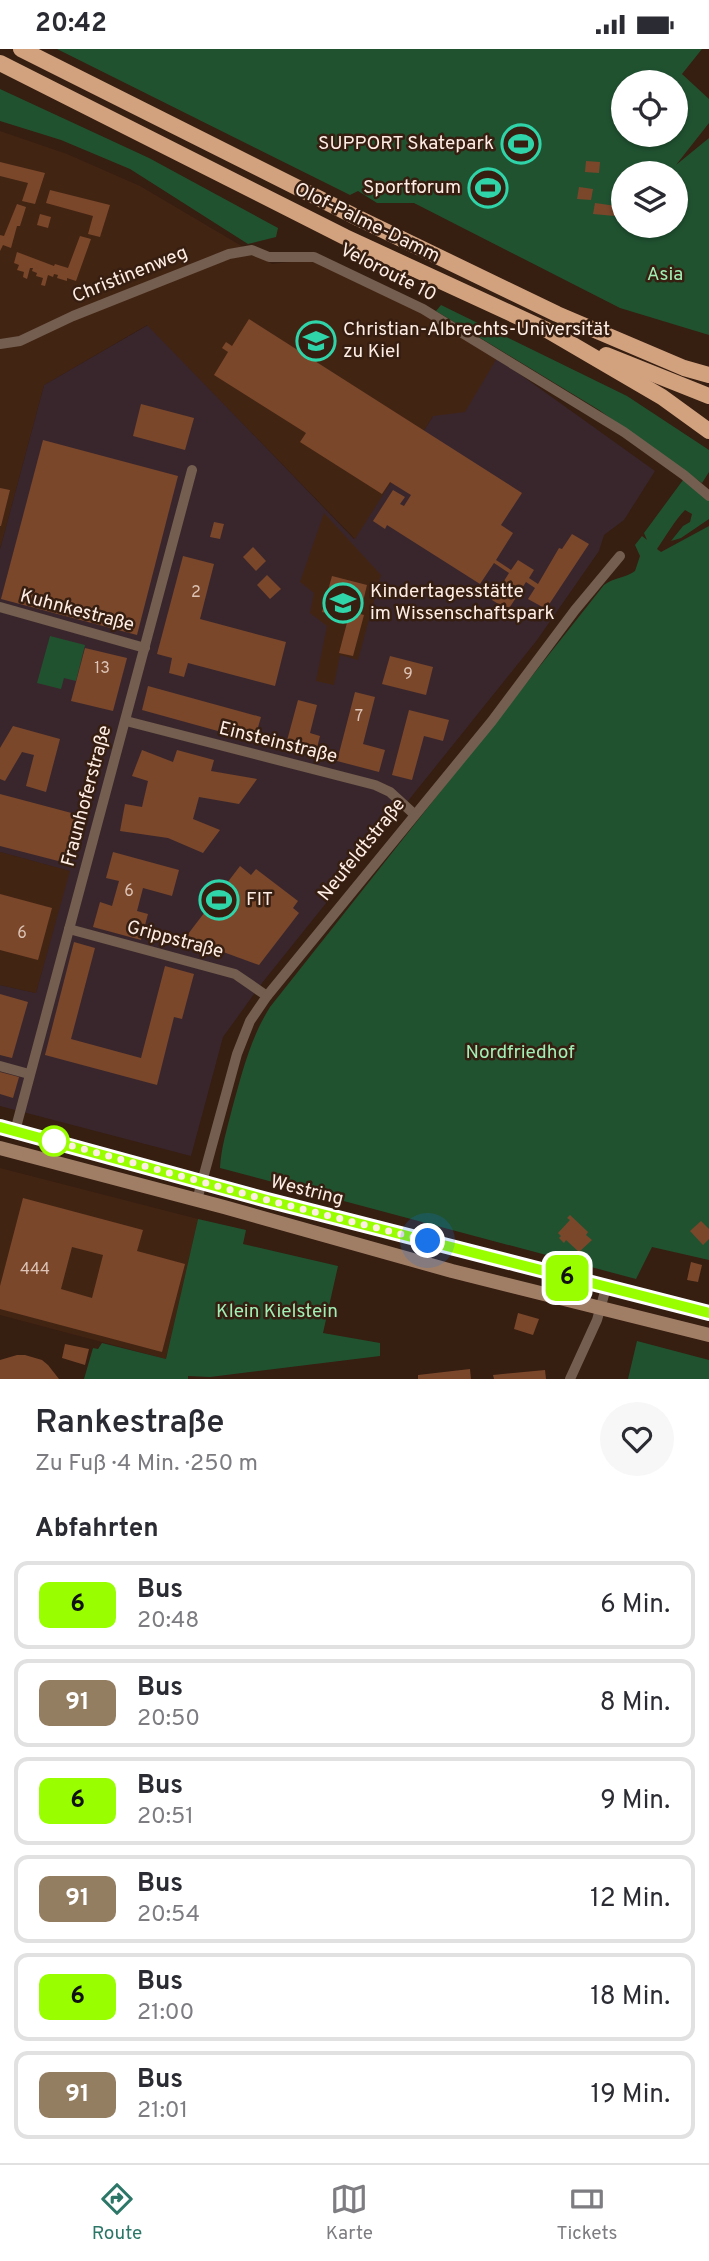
<!DOCTYPE html>
<html lang="de">
<head>
<meta charset="utf-8">
<style>
	:root { --surface:#fff; --page:#f7f7f7; --text:#2b2b33; --muted:#7c7c81; --line:#e1e1e2; --accent:#2d7768 }
	body { margin:0; font-family:Overpass,sans-serif; background:var(--page); color:var(--text); height:100vh; display:flex; flex-direction:column; font-size:26px; white-space:nowrap }
	* { box-sizing:border-box; margin:0 }
	p { font-size:23px; color:var(--muted) }
	.icon { flex:none; width:38px; height:38px; fill:none; stroke:currentColor; stroke-width:2; stroke-linecap:round; stroke-linejoin:round }
	.map { position:relative; height:1330px; overflow:hidden }
	.details { display:flex; flex-direction:column; background:var(--surface); flex:1 }
	.details>* { flex:none }
	.badge { padding:0 14px; border-radius:10px; font-size:24px; line-height:46px }
	.fabs { position:absolute; left:611px; top:21px; display:grid; gap:14px }
	.fabs a { display:grid; place-items:center; width:77px; height:77px; border-radius:50%; background:var(--surface); box-shadow:0 2px 5px #0004; font-size:35px }
	.you { position:absolute; width:35px; height:35px; margin:-18px; border:5px solid #fff; border-radius:50%; background:#1a73e8; box-shadow:0 0 0 10px #1a73e833 }
	.map>.badge { position:absolute; translate:-50% -50%; box-shadow:0 0 0 4px #fff }
	h2 { padding:0 35px; font-size:26px; line-height:63px }
	.round { display:grid; place-items:center; flex:none; width:74px; height:74px; border-radius:37px; background:var(--page) }
	.head { display:flex; align-items:center; justify-content:space-between; height:119px; padding:0 35px }
	h1 { font-size:33px; font-weight:600; line-height:52px }
	ul { padding:0; list-style:none }
	li { display:flex; align-items:center; gap:21px; height:88px; margin:0 14px 10px; padding:0 21px; border:4px solid var(--line); border-radius:14px }
	li div { flex:1 }
	li b { display:block; font-size:26px }
	li em { font-style:normal }
	li .badge { min-width:77px; font-weight:700; text-align:center }
	.status { display:flex; justify-content:space-between; align-items:center; height:49px; padding:0 35px; background:var(--surface); direction:ltr }
	.status svg { height:19px; fill:currentColor }
	.tab-bar { display:flex; justify-content:space-around; align-items:center; height:98px; border-top:2px solid var(--line); background:var(--surface); font-size:19px; color:var(--muted) }
	.tab-bar a { display:grid; justify-items:center; gap:4px }
	.tab-bar .selected { color:var(--accent) }
	.map>svg:first-child { display:block }
	.industrial { fill:#39262c }
	.built { fill:#422413 }
	.green { fill:#205230; fill-rule:evenodd }
	.building { fill:#7a472b; fill-rule:evenodd }
	.lines { fill:none; stroke-linecap:round; stroke-linejoin:round }
	.minor { stroke:#745e4f; stroke-width:10 }
	.secondary { stroke:#a07e66; stroke-width:14 }
	.trunk { stroke:#d2a27f; stroke-width:16 }
	.line-casing { stroke:#fff; stroke-width:16 }
	.line { stroke:#9f0; stroke-width:10 }
	.walk { stroke:#feede4; stroke-width:7; stroke-dasharray:0 12.6 }
	.stop-dot { fill:#fff; stroke:#9f0; stroke-width:3.5 }
	.labels { text-anchor:middle; dominant-baseline:central; stroke-width:5; stroke-linejoin:round; paint-order:stroke }
	.number-label { font-size:16px; fill:#ddc4b6 }
	.poi-label { font-size:19px; fill:#feede4; stroke:#361e11; text-anchor:start }
	.street-label { font-size:19px; fill:#feede4; stroke:#361e11 }
	.park-label { font-size:19px; fill:#a1efb5; stroke:#361e11 }
</style>
</head>
<body>
<div class="status"><b>20:42</b><svg viewBox="0 0 49 12"><path d="M0 12V9h3v3zM5 12V6h3v6zM10 12V3h3v9zM15 12V0h3v12zM26 1h20v11H26zM47 4h2v5h-2z"/></svg></div>
<div class="map">
<svg width="709" height="1330" viewBox="0 0 709 1330">
	<rect width="100%" height="100%" fill="#361e11"/>
	<path class="industrial" d="M148,276L354,490L433,367L497,309L655,422L624,471L604,486L599,502L537,591L262,934L223,988L191,1107L0,1057V936L36,944L69,822L0,803V500L44,336Z"/>
	<g class="built">
		<path d="M0,82L67,105L140,137L272,215L307,211L322,214L421,264L497,309L465,363L433,367L355,490L147,276L44,336L0,500Z"/>
		<path d="M324,464L381,526L358,611L340,606L334,636L316,632L327,577L310,564L314,544L300,533Z"/>
		<path d="M0,803L70,822L36,944L0,936Z"/>
		<path d="M0,1119L198,1170L166,1310L0,1266Z"/>
	</g>
	<g class="green">
		<path d="M57,0H702L682,25L709,50V74L676,116L709,89V286L620,259L414,154H377L358,142L350,146ZM623,33H676V86H623ZM623,124H676V177H623Z"/>
		<path d="M0,40L149,109L278,179L276,188L248,195L130,120L61,91L0,72Z"/>
		<path d="M441,256L627,347L709,401V423L702,434L599,361L436,262Z"/>
		<path d="M683,431L709,451V470L681,489L671,492L683,477L690,473L692,465L685,461C675,471 666,487 657,500L661,503L709,477V1211L652,1198L636,1230L220,1119C221,1099 227,1080 232,1060C242,1024 250,990 270,958L604,536C614,528 626,529 635,522L640,507L635,496L642,487L647,491L644,484Z"/>
		<path d="M50,587L85,596L76,632L64,629L61,640L37,634Z"/>
		<path d="M198,1170L246,1181L243,1195L338,1217L323,1284L380,1294V1307L210,1328L188,1327V1330H84L93,1299L98,1300L102,1294L166,1310Z"/>
		<path d="M637,1292L709,1311V1330H628Z"/>
	</g>
	<g class="building">
		<path d="M586,112L600,113L599,124L585,123Z"/>
		<path d="M0,113L45,124L35,155L22,152L28,134L0,127Z"/>
		<path d="M579,138L593,140L591,151L577,150Z"/>
		<path d="M50,141L110,156L100,188L88,185L93,167L46,154Z"/>
		<path d="M595,154L616,157L615,167L593,165Z"/>
		<path d="M17,155L26,158L20,177H17L11,199L3,196L0,202V186L4,187Z"/>
		<path d="M40,165L51,168L48,179L37,176Z"/>
		<path d="M80,187L91,190L76,232L67,229V232L57,229L58,226L54,225L53,228L48,226L45,237L41,236L43,229L36,227L37,224L32,222L33,219H30L27,230L23,228L24,223L17,221L19,216L14,214L17,203L54,217L55,215L68,219Z"/>
		<path d="M249,270L522,444L501,476L513,484L496,511L511,521L518,511L534,521L529,529L538,535L559,499L562,500L572,485L589,495L546,560L528,550L535,539L526,533L508,561L492,551L509,524L494,514L480,535L387,476L385,480L373,472L393,441L405,448L400,455L404,457L411,446L390,433L382,445L300,393L306,384L214,326L228,303L222,299L226,293L232,297Z"/>
		<path d="M141,355L194,369L185,401L133,387Z"/>
		<path d="M43,391L178,427L137,586L1,550Z"/>
		<path d="M0,439L10,441L1,477H0Z"/>
		<path d="M214,473L224,475L220,490L210,488Z"/>
		<path d="M253,498L266,512L256,522L243,508Z"/>
		<path d="M183,507L214,515L200,570L286,593L275,637L188,614L184,628L169,624L172,609L157,605Z"/>
		<path d="M267,526L281,540L270,550L257,536Z"/>
		<path d="M332,527L367,536L360,565L364,566L353,607L339,604L348,570L322,563Z"/>
		<path d="M85,599L127,609L113,662L71,652Z"/>
		<path d="M390,607L433,618L426,646L382,635Z"/>
		<path d="M148,637L261,668L254,692L142,661Z"/>
		<path d="M355,643L375,648L363,695L385,701L379,723L337,712Z"/>
		<path d="M298,651L317,656L310,684L320,687L315,707L285,699Z"/>
		<path d="M409,661L449,671L443,692L424,687L412,731L392,726Z"/>
		<path d="M13,677L60,690L46,743L26,737L34,706L22,703L5,732L0,730V699Z"/>
		<path d="M142,701L173,713L177,701L214,711L211,722L257,730L239,755L199,748L193,770L220,781L203,804L168,789L120,782L125,755L142,758L148,732L132,727Z"/>
		<path d="M0,745L79,766L66,814L0,797Z"/>
		<path d="M113,803L179,821L172,847L143,839L137,862L148,865L141,891L93,878L100,853L112,857L119,832L106,829Z"/>
		<path d="M240,817L251,826L256,820L298,852L293,859L299,864L259,916L185,889Z"/>
		<path d="M0,845L52,859L38,911L0,901Z"/>
		<path d="M74,893L95,899L71,990L141,1009L165,917L194,925L182,970L174,968L157,1036L45,1006Z"/>
		<path d="M0,945L28,953L12,1009L0,1006Z"/>
		<path d="M0,1023L19,1028L13,1049L0,1045Z"/>
		<path d="M23,1149L143,1181L137,1202L185,1215L162,1303L0,1260V1237ZM72,1198L103,1206L92,1249L61,1240Z"/>
		<path d="M570,1166L588,1183L586,1186L592,1191L579,1203L566,1191L564,1194L559,1189L561,1187L558,1184L570,1171L567,1169Z"/>
		<path d="M701,1172L709,1180V1190L703,1196L690,1182Z"/>
		<path d="M691,1213L702,1216L698,1233L687,1231Z"/>
		<path d="M518,1264L539,1270L533,1286L514,1280Z"/>
		<path d="M65,1295L89,1300L85,1316L62,1309Z"/>
		<path d="M17,1306H25L42,1311L48,1316L59,1330H0V1311Z"/>
		<path d="M470,1320L471,1330H418V1326Z"/>
		<path d="M545,1321L546,1330H494L493,1326Z"/>
	</g>
	<g class="lines">
		<g class="minor">
			<path d="M0,295L20,292L73,267L229,205L252,201L269,208H314L423,260L624,383L684,426L709,447"/>
			<path d="M0,558L145,599"/>
			<path d="M126,672L375,736L390,743L414,765"/>
			<path d="M69,880L235,925L267,947"/>
			<path d="M0,1017L29,1025"/>
			<path d="M15,1082L192,421"/>
			<path d="M197,1151L237,1005L250,972L267,947L492,672L575,561L620,507"/>
			<path d="M570,1330L597,1271L606,1239"/>
		</g>
		<g class="secondary">
			<path d="M0,1078L267,1151L709,1264"/>
			<path d="M0,1099L224,1158L452,1222L709,1286"/>
		</g>
		<g class="trunk">
			<path d="M21,0L358,169L557,265L684,319L709,326"/>
			<path d="M0,14L345,188L549,282L662,348L709,382"/>
			<path d="M606,306L709,347"/>
		</g>
	</g>
	<g class="lines">
		<g class="line-casing">
			<path id="line" d="M0,1078L267,1151L709,1264"/>
		</g>
		<use href="#line" class="line"/>
		<path class="walk" d="M54,1092L51,1091L267,1151L428,1192"/>
	</g>
	<defs>
		<g id="stadium-ring" transform="scale(2.0125)"><circle r="9.5" fill="#361e11" stroke="#30d4a9" stroke-width="1.5"/><path d="M0-5a6.5 5 0 1 0 0 10a6.5 5 0 1 0 0-10ZM-3.5-1.8h7v3.6h-7Z" fill="#30d4a9"/></g>
		<g id="university-ring" transform="scale(2.0125)"><circle r="9.5" fill="#361e11" stroke="#30d4a9" stroke-width="1.5"/><path d="M0-5L7-2L0 1L-7-2ZM-4 1L0 2.5L4 1V4Q0 6-4 4Z" fill="#30d4a9"/></g>
		<g id="school-ring" transform="scale(2.0125)"><circle r="9.5" fill="#361e11" stroke="#30d4a9" stroke-width="1.5"/><path d="M0-5L7-2L0 1L-7-2ZM-4 1L0 2.5L4 1V4Q0 6-4 4Z" fill="#30d4a9"/></g>
	</defs>
	<g fill-rule="evenodd">
		<use href="#stadium-ring" x="521" y="95"/>
		<use href="#stadium-ring" x="488" y="139"/>
		<use href="#university-ring" x="316" y="292"/>
		<use href="#school-ring" x="343" y="554"/>
		<use href="#stadium-ring" x="219" y="851"/>
	</g>
	<circle class="stop-dot" cx="54" cy="1092" r="14"/>
	<g class="labels">
		<g class="number-label">
			<text x="196" y="544">2</text>
			<text x="102" y="620">13</text>
			<text x="408" y="626">9</text>
			<text x="359" y="668">7</text>
			<text x="129" y="843">6</text>
			<text x="22" y="885">6</text>
			<text x="35" y="1221">444</text>
		</g>
		<g class="poi-label">
			<text x="494" y="95" text-anchor="end">SUPPORT Skatepark</text>
			<text x="461" y="139" text-anchor="end">Sportforum</text>
			<text x="343" y="281">Christian-Albrechts-Universität<tspan x="343" dy="22">zu Kiel</tspan></text>
			<text x="370" y="543">Kindertagesstätte<tspan x="370" dy="22">im Wissenschaftspark</tspan></text>
			<text x="246" y="851">FIT</text>
		</g>
		<g class="street-label">
			<text transform="translate(367 174) rotate(26)">Olof-Palme-Damm</text>
			<text transform="translate(388 224) rotate(27)">Veloroute 10</text>
			<text transform="translate(130 226) rotate(-22)">Christinenweg</text>
			<text transform="translate(77 562) rotate(15)">Kuhnkestraße</text>
			<text transform="translate(278 694) rotate(14)">Einsteinstraße</text>
			<text transform="translate(87 747) rotate(-75)">Fraunhoferstraße</text>
			<text transform="translate(362 801) rotate(-51)">Neufeldtstraße</text>
			<text transform="translate(175 891) rotate(15)">Grippstraße</text>
			<text transform="translate(307 1142) rotate(14)">Westring</text>
		</g>
		<g class="park-label">
			<text x="665" y="226">Asia</text>
			<text x="520" y="1004">Nordfriedhof</text>
			<text x="277" y="1263">Klein Kielstein</text>
		</g>
	</g>
</svg>
<div class="fabs">
<a><svg class="icon" aria-label="locate" viewBox="0 0 24 24"><circle cx="12" cy="12" r="6"/><path d="M12 2v4M12 18v4M2 12h4M18 12h4"/></svg></a>
<a><svg class="icon" aria-label="layers" viewBox="0 0 24 24"><path d="M12 4l9 5-9 5-9-5zM3 14l9 5 9-5"/></svg></a>
</div>
<div class="you" style="left:428px;top:1192px"></div>
<b class="badge" style="left:567px;top:1229px;background:#9f0;color:#111">6</b>
</div>
<section class="details">
<div class="head"><div><h1>Rankestraße</h1><p>Zu Fuß · 4 Min. · 250 m</p></div><a class="round"><svg class="icon" aria-label="heart" viewBox="0 0 24 24"><path d="M12 20l-8-8c-3-5 5-10 8-4 3-6 11-1 8 4z"/></svg></a></div>
<h2>Abfahrten</h2>
<ul>
<li><span class="badge" style="background:#9f0;color:#111">6</span><div><b>Bus</b><p>20:48</p></div><em>6 Min.</em></li>
<li><span class="badge" style="background:#947e62;color:#fff">91</span><div><b>Bus</b><p>20:50</p></div><em>8 Min.</em></li>
<li><span class="badge" style="background:#9f0;color:#111">6</span><div><b>Bus</b><p>20:51</p></div><em>9 Min.</em></li>
<li><span class="badge" style="background:#947e62;color:#fff">91</span><div><b>Bus</b><p>20:54</p></div><em>12 Min.</em></li>
<li><span class="badge" style="background:#9f0;color:#111">6</span><div><b>Bus</b><p>21:00</p></div><em>18 Min.</em></li>
<li><span class="badge" style="background:#947e62;color:#fff">91</span><div><b>Bus</b><p>21:01</p></div><em>19 Min.</em></li>
</ul>
</section>
<nav class="tab-bar">
<a class="selected"><svg class="icon" aria-label="directions" viewBox="0 0 24 24"><path d="M12 3l9 9-9 9-9-9zM9 14v-3h6M13 9l2 2-2 2"/></svg>Route</a>
<a><svg class="icon" aria-label="map" viewBox="0 0 24 24"><path d="M3 6l6-2 6 2 6-2v14l-6 2-6-2-6 2zM9 4v14M15 6v14"/></svg>Karte</a>
<a><svg class="icon" aria-label="tickets" viewBox="0 0 24 24"><path d="M3 7h18v10H3zM15 7v10"/></svg>Tickets</a>
</nav>
</body>
</html>
